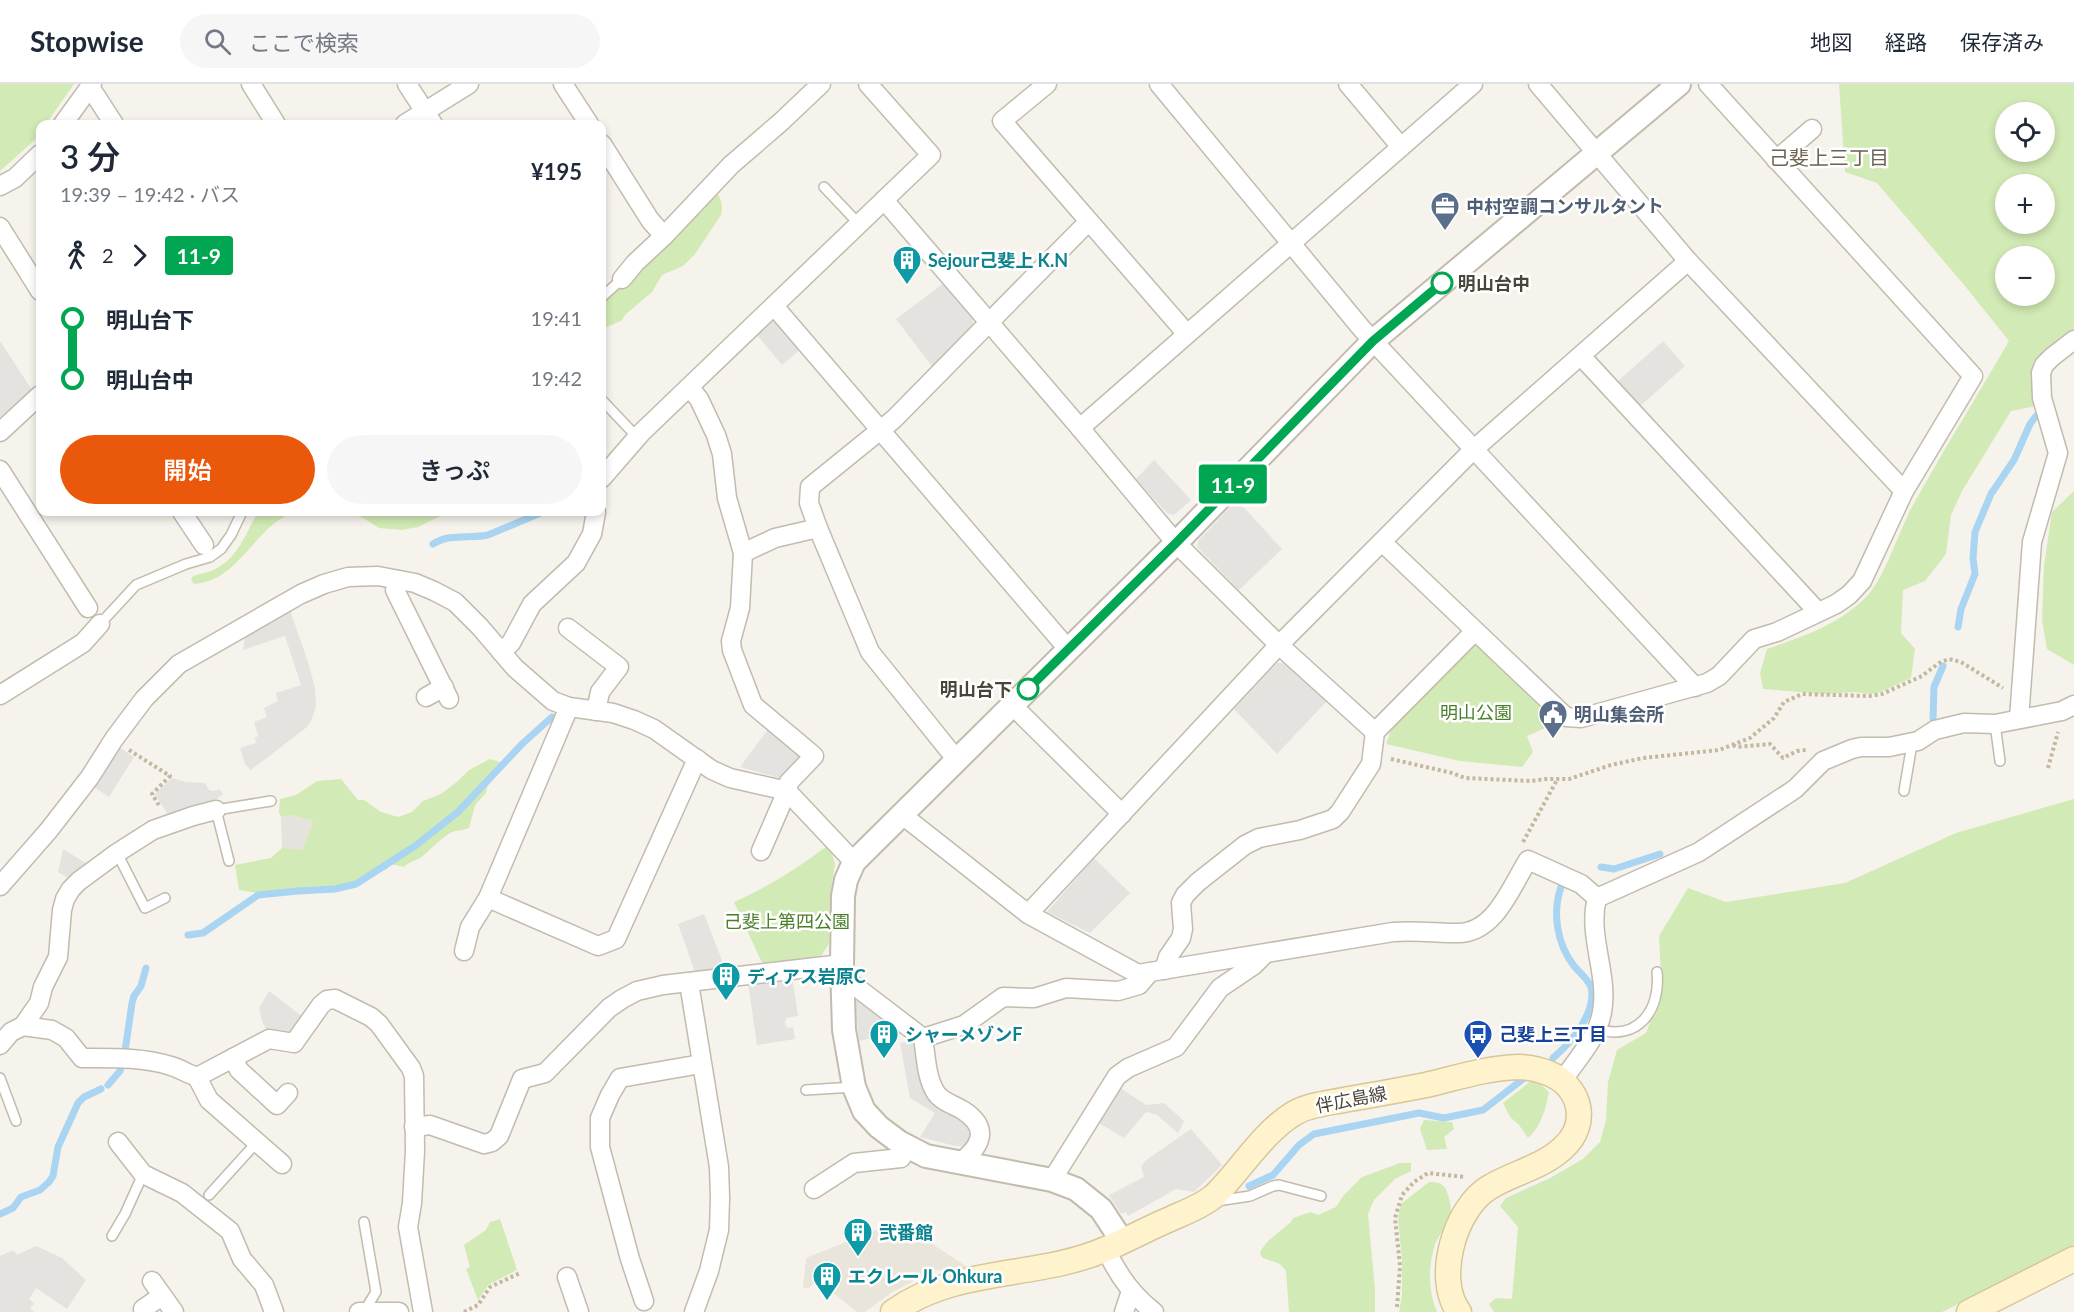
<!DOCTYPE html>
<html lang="ja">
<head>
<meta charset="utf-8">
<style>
	:root { --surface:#fff; --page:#f6f6f7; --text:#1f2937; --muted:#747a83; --line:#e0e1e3; --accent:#ea580c }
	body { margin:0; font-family:Lato,"Noto Sans JP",sans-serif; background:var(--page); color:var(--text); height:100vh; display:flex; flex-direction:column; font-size:22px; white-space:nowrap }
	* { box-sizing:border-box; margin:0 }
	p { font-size:20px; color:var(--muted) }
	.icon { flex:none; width:33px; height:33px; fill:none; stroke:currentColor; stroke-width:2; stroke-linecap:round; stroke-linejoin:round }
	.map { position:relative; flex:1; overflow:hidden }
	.drawer { position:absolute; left:36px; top:36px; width:570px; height:396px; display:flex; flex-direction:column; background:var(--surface); border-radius:12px; box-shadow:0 3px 9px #0003 }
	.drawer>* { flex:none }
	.badge { padding:0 12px; border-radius:4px; font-size:21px; line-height:39px }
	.fabs { position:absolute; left:1995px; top:18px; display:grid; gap:12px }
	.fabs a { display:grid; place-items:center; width:60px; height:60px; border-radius:50%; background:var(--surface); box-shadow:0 3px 9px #0003; font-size:30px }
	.map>.badge { position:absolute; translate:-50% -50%; box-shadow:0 0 0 3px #fff }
	.legs { display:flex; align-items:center; gap:9px; height:66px; padding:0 24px; font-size:20px }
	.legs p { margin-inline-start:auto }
	.summary { display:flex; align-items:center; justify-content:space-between; height:102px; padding:0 24px }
	h1 { font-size:33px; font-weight:600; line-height:45px }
	.button { display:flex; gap:12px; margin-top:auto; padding:12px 24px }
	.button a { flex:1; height:69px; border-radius:36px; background:var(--accent); color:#fff; font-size:24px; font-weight:600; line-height:69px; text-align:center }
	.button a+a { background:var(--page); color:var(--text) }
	ul { padding:0 24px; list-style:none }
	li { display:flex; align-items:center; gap:21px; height:60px; font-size:22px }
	li i { display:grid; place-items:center; width:9px; height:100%; margin:0 8px; background:currentColor }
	li i::after { content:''; width:15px; height:15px; margin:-8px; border:4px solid; border-radius:50%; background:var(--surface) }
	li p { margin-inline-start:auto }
	li:first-child i { background:linear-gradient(#0000 50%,currentColor 0) }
	li:last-child i { background:linear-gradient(currentColor 50%,#0000 0) }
	header { display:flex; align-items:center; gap:36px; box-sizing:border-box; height:84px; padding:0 30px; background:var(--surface); border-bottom:2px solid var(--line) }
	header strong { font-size:28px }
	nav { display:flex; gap:33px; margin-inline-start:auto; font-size:21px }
	.search { width:420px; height:54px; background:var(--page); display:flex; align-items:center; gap:15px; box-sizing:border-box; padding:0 21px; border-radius:33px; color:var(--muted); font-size:22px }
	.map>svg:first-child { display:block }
	.residential { fill:#eae5da }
	.industrial { fill:#e6e2dd }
	.green { fill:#d2eab5; fill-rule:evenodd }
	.parking { fill:#e5e3e0 }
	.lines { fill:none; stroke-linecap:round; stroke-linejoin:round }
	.stream { stroke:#a9d4f2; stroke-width:7 }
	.service-casing { stroke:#c2bbae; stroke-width:12 }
	.minor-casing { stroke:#c2bbae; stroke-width:21 }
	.tertiary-casing { stroke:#c2bbae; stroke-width:26 }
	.secondary-casing { stroke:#d6c79b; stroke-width:27 }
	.path { stroke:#c4b79f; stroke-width:4; stroke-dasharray:3 3; stroke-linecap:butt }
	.service { stroke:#fff; stroke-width:9 }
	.minor { stroke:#fff; stroke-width:18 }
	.tertiary { stroke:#fff; stroke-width:22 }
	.secondary { stroke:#fff3cd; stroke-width:24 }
	.line-1-casing { stroke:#fff; stroke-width:14 }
	.line-1 { stroke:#00a651; stroke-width:9 }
	.stop-1-dot { fill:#fff; stroke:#00a651; stroke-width:3 }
	.labels { text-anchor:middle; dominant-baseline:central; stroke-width:5; stroke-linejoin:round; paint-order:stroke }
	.service-label { font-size:18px; font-weight:bold; fill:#4e5e75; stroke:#fff; text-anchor:start }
	.culture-label { font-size:18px; font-weight:bold; fill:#0d838f; stroke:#fff; text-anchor:start }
	.stop-label { font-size:18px; font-weight:bold; fill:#4b4439; stroke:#fff; text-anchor:start }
	.park-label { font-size:18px; fill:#4a7f2a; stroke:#fff }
	.transit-label { font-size:18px; font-weight:bold; fill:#164399; stroke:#fff; text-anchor:start }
	.street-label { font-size:18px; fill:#4b4439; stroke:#fff }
	.neighbourhood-label { font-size:20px; fill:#6e6250; stroke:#fff }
</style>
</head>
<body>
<header>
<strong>Stopwise</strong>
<div class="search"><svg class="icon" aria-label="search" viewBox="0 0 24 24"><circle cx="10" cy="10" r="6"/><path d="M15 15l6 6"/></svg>ここで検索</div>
<nav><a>地図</a><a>経路</a><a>保存済み</a></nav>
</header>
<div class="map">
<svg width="2074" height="1228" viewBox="0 0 2074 1228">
	<rect width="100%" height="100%" fill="#f6f3ec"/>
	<path class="residential" d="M888,1141L923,1154L966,1182L952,1187L934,1186L891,1209L865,1228H857L817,1196L809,1204H803L806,1174Z"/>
	<path class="industrial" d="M290,731L313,737L303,767L282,764L281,733Z"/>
	<g class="green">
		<path d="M0,0H74L46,40H40V49L37,54L0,87Z"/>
		<path d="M1839,0H2074V246L2046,270L2037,322L2011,327L1962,407L1951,431L1946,470L1925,497L1903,506L1901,549L1915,565L1911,594L1881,608L1870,610L1855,608L1825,610L1763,605L1760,589L1767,565C1804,552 1839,541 1867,512C1885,493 1899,447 1912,423C1943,367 1977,312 2009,257L1965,202L1877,99L1845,88ZM2006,28H2044V68H2006ZM2006,100H2044V140H2006ZM2006,172H2044V212H2006Z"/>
		<path d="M717,109C722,117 723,122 721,131L695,170L683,182L662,191L652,208L626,230L621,237L602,245V220L619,205L642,180L662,167Z"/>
		<path d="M2074,407V581L2047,565L2042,536L2044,482L2052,428Z"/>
		<path d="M258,428H295C255,440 241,497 194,500L191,495L193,492C199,490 206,489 211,487C238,476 245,450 258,428Z"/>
		<path d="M349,428H449L418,443L402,446L379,444L363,434Z"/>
		<path d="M1470,561L1483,563L1559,638L1527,652L1533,668L1522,683L1460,677L1386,660L1392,643Z"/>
		<path d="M490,675L500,678L504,682L488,699L486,709L475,721L469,744C464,746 460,746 455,747C445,750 432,764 424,771C418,777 409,777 404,783L391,780L387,785L381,788L376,785L352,798L334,803L304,804L258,809L239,806L235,781L271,774L282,764L303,766L313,737L290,731L281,733L279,728L280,715L296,711L317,697L341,695L358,716H364L381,728L398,733L412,728L423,717L441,710L458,697L469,686Z"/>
		<path d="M2074,715V1161L1942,1228H1494L1489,1220L1496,1214L1512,1215L1518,1143L1500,1122L1506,1114L1548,1095L1583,1075L1600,1058L1606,1036L1608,998L1617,966L1646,949L1662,907L1659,852L1688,804L1726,818L1845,799L1956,749Z"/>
		<path d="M827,762L831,767L835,780L830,812L829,860L818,876L764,883L734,818C768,803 798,784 827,762Z"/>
		<path d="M1531,997L1538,998L1549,1008C1546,1024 1541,1043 1528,1054L1519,1041L1510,1033L1503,1019Z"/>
		<path d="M1424,1036L1452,1038L1454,1045L1444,1053L1447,1065L1427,1066L1420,1045Z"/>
		<path d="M1400,1079H1411V1087L1395,1095L1374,1116L1368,1130L1375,1205V1228H1289L1286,1187L1280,1180L1263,1174L1260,1170L1261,1166L1268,1157L1291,1138L1293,1134L1311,1128L1318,1131L1336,1123L1343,1112L1362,1093Z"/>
		<path d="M1429,1098C1438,1098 1444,1099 1447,1108C1459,1139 1439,1141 1433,1168C1428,1188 1429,1209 1437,1228H1399L1402,1211V1176L1398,1135L1401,1120Z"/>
		<path d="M500,1135L517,1186L488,1201L478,1216L466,1185L470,1183L464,1161L486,1146L490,1138Z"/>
	</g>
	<g class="parking">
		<path d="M944,199L973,234V243L933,284L896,235Z"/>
		<path d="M772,237L778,238L801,265L782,281L757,251Z"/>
		<path d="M0,257L32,306L0,334Z"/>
		<path d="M1663,257L1685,282L1638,324L1616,299Z"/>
		<path d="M1154,376L1191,416L1174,431L1167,429L1136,395Z"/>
		<path d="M1237,416L1282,465L1239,506L1197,463L1199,456Z"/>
		<path d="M290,526L308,578L315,604L316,623L311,637L307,643L251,686L245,680L240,664L256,659L255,654L258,652L254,638L267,633L264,624L278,617L276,609L301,601L285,552L243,566L245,551Z"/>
		<path d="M1277,579H1286L1327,617L1277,670L1234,625Z"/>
		<path d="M769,644L800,668L801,676L783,695L740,683Z"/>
		<path d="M119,663L134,673L109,713L94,703Z"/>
		<path d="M172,694L186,698L205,699L209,706L213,707L219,705L223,710L206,723L169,732L155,710Z"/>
		<path d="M63,765L89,781L70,795L58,788Z"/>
		<path d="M1094,774L1130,809L1090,849L1047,828Z"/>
		<path d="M704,830L726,887L696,891L678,840Z"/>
		<path d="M792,892L798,932L786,934L785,939L787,944L793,943L795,955L757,961L748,899Z"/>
		<path d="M269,907L303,933L291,950L268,948L262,937L259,924Z"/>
		<path d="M865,915L881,927L886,951L859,957L855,917Z"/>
		<path d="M918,956L927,994L963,1032L975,1052L965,1062H955L920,1053L935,1029L910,1014L900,959Z"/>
		<path d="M1119,1003L1146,1021L1164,1019L1184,1037L1178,1049L1157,1031L1146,1028L1124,1054L1097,1038Z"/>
		<path d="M1191,1045L1222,1081L1194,1108L1176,1105L1128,1132L1126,1128L1121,1130L1109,1111L1144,1093L1141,1083L1145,1077Z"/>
		<path d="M36,1162L62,1174L86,1196L67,1225L36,1204L29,1215L34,1219L30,1225L35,1228H0V1172L13,1166L17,1171Z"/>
	</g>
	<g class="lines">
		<g class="stream">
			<path d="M433,460C450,449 469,455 488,451L543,428"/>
			<path d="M1958,543L1961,525L1975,490L1973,474L1975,448L1991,410L2014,376L2030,340L2036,332"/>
			<path d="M1933,635L1934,603L1943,582"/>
			<path d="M1601,783L1614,785L1660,770"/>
			<path d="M188,851L203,849L258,811L298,807L335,805L356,800L415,762L458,728L522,660L552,633"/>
			<path d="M125,967L132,919L134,912L141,902L146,884"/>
			<path d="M1553,974C1571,959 1597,928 1591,903C1588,895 1579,888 1574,882C1557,860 1552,829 1561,803"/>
			<path d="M108,1001L120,987L122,980"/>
			<path d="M1249,1102L1273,1091L1299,1061L1314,1050L1419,1029L1444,1034L1483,1026L1523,995"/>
			<path d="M0,1130L13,1124L21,1113L40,1106L49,1098L53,1092L58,1063L78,1019L84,1013L101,1005"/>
		</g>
		<g class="service-casing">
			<g id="service">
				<path d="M824,103L859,140"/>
				<path d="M602,213L622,195"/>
				<path d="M602,316L637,353"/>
				<path d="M100,540L136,501L186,480L210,473L221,465L231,451L242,428"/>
				<path d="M1995,640L2000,677"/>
				<path d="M1904,707L1911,666L1910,659"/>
				<path d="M117,769L145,824L165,814"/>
				<path d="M229,777L216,726L271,717"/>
				<path d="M1597,945C1638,958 1661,926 1657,888"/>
				<path d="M0,994L16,1037"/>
				<path d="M806,1006L854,1003"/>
				<path d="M209,1111L257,1058"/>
				<path d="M1217,1117L1250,1112L1273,1102L1279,1101L1321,1112"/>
				<path d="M364,1138L376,1208L368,1221V1227"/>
				<path d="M112,1152L125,1130L143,1090"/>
			</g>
		</g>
		<g class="minor-casing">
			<g id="minor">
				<path d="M251,0L276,40"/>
				<path d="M407,0L433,40"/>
				<path d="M563,0L589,40"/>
				<path d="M1047,0L1002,37L1187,250"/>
				<path d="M1159,0L1362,245L1695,603"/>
				<path d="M1348,0L1401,63"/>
				<path d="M1538,0L1688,177L1904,407"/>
				<path d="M90,3L114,40"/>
				<path d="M63,40L92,0"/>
				<path d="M405,40L469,0"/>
				<path d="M602,60L650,136L664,152"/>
				<path d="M1776,76L1812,45"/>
				<path d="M0,102L15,94L40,70"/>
				<path d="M884,116L1080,344L1176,459L1279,561L1375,648"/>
				<path d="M0,143L40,207"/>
				<path d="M622,195L635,179L664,152L731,81L782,37L821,0"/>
				<path d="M774,222L1068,565"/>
				<path d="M1581,272L1818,528"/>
				<path d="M689,303L699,315L716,351L722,370L727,414L743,469L740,524L731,557L732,566L753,621L814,672L789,698L787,707L761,767"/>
				<path d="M1080,344L1473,0"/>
				<path d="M0,348L40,311"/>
				<path d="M0,386L88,524"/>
				<path d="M602,394L641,349L931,71L868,0"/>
				<path d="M182,428L204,461"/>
				<path d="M1382,458L1566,633L1581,634L1707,599L1719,592L1754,555L1777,548L1836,520L1849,511L1862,497L1904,407L1973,292L1708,0"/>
				<path d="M743,469L775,454L818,444"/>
				<path d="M398,496L395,506L449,615"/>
				<path d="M568,544L619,583L600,608L596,627"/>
				<path d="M501,568L511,559L532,520L576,479L592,450L596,428"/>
				<path d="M0,611L83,559L100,540"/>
				<path d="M426,613L444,603"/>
				<path d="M1012,621L1122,730"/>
				<path d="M569,623L488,814L598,862L616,855L697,675"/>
				<path d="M2019,635L2032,458L2058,369L2042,314L2041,289L2044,281L2052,273L2074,256"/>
				<path d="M956,675L870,568L818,444L809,419L810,403L894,335L1088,138"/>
				<path d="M901,730L1028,830L1138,890L1393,848C1415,846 1436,849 1458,849C1495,849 1511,803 1528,776L1581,800L1597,814"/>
				<path d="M0,802L49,746L90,693L114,655L144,615L179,580L301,510L324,500L348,493L378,492L415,499L434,507L455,518L480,543L515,584L553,617L569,623L613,629L634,636L654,645L712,686L730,694L787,707L854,778"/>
				<path d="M1028,830L1279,561L1473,366L1688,177"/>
				<path d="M464,867L470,843L488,814"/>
				<path d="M1164,886L1168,873L1181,854L1183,845L1181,819L1185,811L1198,798L1245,761L1259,754L1300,746L1333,735L1340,728L1371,680L1375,648L1475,547"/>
				<path d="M689,899L719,1083L720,1114L719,1146L709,1187L694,1228"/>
				<path d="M842,900L850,899L855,902L923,954C926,971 926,994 936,1009C942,1018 955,1021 964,1027C991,1045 980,1064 959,1079"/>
				<path d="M23,942L39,919L43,903L58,873L62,826L65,815L71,805L79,797L117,769L153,746L193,732L216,726"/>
				<path d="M923,954L964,941L1003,913L1034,914L1066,904L1118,907L1139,901L1150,888"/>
				<path d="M0,961L11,948L23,942L52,946L66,954L82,974C111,974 143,973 171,982C179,984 188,990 197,993L269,955L294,959L321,921L327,916L335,915L371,933L379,940L411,984L414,992L415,1067L412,1119L408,1143L423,1228"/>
				<path d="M233,974L239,986L277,1021L288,1009"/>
				<path d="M197,993L209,1016L282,1080"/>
				<path d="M1563,996C1577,975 1598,953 1602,928C1609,890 1587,852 1597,814L1699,768L1795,705L1823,677L1852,665L1861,663H1889L1918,657L1935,646L1964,639L1995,640L2062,627L2074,621"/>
				<path d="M414,1043L430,1041L484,1060L492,1058L499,1052L522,995L545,989L609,924L622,915L637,907L663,901L842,880"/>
				<path d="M118,1058L143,1090L182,1109L230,1147L242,1175L264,1201L274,1228"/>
				<path d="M1052,1096L1117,992L1128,984L1176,963L1220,904L1254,881L1264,871"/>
				<path d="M814,1105L854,1079L901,1074L908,1064"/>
				<path d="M1106,1165C1117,1190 1132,1211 1154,1228"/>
				<path d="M567,1193L579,1228"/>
				<path d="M152,1197L174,1228"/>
				<path d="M644,1217L630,1175L600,1063V1034L610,1011L620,994L701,980"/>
				<path d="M143,1225L162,1212"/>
				<path d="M359,1228H399"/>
				<path d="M1124,1228L1131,1207"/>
			</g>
		</g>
		<g class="tertiary-casing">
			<path id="tertiary" d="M1122,1157L1101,1125L1076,1105L1052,1096L926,1072L899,1058L879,1043L864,1027L854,1003L844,946L842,880L843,812L846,796L854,778L1176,459L1373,257L1679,0"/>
		</g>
		<g class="secondary-casing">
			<g id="secondary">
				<path d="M893,1228C956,1182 1037,1195 1106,1165C1127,1156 1147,1145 1168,1136C1183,1129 1201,1123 1214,1112C1241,1086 1261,1050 1293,1030C1309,1020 1331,1019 1349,1015C1374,1011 1400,1006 1426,1001C1456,994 1486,984 1518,983C1528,983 1538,985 1548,989C1581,1002 1590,1040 1563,1064C1543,1083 1513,1089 1490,1103C1455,1123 1434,1195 1459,1228"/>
				<path d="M1969,1228L2074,1175"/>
			</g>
		</g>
		<g class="path">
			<path d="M1733,661L1737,663L1770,660L1783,674L1797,667L1806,666"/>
			<path d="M129,666L170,692L152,710L160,723"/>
			<path d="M1391,675L1452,689L1465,694L1531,697L1546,695H1569L1611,681L1643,674L1719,666L1750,654L1774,634L1784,618L1802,610L1869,612L1882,610L1922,592L1939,579L1949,575L1961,578L2003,604"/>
			<path d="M2048,684L2058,648"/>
			<path d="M1523,758L1557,696"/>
			<path d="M1397,1223L1400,1182L1395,1134L1402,1111L1414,1098L1428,1089L1465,1093"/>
			<path d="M464,1228L478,1221L490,1203L520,1189"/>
		</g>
		<use href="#service" class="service"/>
		<use href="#minor" class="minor"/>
		<use href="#tertiary" class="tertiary"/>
		<use href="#secondary" class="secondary"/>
	</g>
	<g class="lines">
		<g class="line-1-casing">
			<path id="line-1" d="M1028,605L1176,459L1373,257L1442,199"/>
		</g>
		<use href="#line-1" class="line-1"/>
	</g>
	<defs>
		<g id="office-pin" transform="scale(1.5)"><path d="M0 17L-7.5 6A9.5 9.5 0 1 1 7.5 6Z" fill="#5c6f8a" stroke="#fff"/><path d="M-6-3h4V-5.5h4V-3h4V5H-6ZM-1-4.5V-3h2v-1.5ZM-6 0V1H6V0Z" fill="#fff"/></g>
		<g id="building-pin" transform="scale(1.5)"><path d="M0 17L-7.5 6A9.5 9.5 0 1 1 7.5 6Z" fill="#0f9aa8" stroke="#fff"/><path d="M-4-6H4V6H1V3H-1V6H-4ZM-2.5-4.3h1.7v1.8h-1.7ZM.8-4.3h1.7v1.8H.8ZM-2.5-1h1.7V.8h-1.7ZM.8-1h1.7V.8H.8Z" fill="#fff"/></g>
		<g id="civic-pin" transform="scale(1.5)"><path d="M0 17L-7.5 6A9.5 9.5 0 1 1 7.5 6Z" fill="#5c6f8a" stroke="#fff"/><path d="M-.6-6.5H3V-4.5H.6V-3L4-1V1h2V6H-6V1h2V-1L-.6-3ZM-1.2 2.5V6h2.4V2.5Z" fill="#fff"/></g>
		<g id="bus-pin" transform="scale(1.5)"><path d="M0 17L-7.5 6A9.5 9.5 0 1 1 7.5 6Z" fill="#1a4fb4" stroke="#fff"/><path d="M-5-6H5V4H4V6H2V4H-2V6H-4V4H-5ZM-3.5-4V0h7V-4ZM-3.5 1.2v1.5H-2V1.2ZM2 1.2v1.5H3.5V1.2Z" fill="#fff"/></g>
	</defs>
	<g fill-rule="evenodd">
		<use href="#office-pin" x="1445" y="122"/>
		<use href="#building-pin" x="907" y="176"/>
		<use href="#civic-pin" x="1553" y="630"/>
		<use href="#building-pin" x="726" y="892"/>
		<use href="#building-pin" x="884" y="950"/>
		<use href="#bus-pin" x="1478" y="950"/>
		<use href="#building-pin" x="858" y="1148"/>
		<use href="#building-pin" x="827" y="1192"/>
	</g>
	<g class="stop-1-dot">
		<circle cx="1442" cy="199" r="10"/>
		<circle cx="1028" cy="605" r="10"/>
	</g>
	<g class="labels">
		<g class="service-label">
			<text x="1466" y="122">中村空調コンサルタント</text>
			<text x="1574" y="630">明山集会所</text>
		</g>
		<g class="culture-label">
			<text x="928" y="176">Sejour己斐上 K.N</text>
			<text x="747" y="892">ディアス岩原C</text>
			<text x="905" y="950">シャーメゾンF</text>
			<text x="879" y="1148">弐番館</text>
			<text x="848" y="1192">エクレール Ohkura</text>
		</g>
		<g class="stop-label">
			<text x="1458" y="199">明山台中</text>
			<text x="1012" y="605" text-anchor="end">明山台下</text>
		</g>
		<g class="park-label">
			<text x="1476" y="628">明山公園</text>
			<text x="787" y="837">己斐上第四公園</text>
		</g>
		<g class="transit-label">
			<text x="1499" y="950">己斐上三丁目</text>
		</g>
		<g class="street-label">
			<text transform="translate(1351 1015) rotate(-11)">伴広島線</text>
		</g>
		<g class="neighbourhood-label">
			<text x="1829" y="73">己斐上三丁目</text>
		</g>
	</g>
</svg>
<div class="fabs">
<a><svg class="icon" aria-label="locate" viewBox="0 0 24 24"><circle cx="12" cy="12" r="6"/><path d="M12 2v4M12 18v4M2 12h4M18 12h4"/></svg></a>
<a>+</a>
<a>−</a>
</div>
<b class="badge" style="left:1233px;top:400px;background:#00a651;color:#fff">11-9</b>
<section class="drawer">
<div class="summary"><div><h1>3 分</h1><p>19:39 – 19:42 · バス</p></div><b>¥195</b></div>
<div class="legs"><svg class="icon" aria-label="walk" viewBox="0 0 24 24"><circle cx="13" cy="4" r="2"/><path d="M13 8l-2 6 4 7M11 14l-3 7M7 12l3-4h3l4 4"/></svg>2<svg class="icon" aria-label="forward" viewBox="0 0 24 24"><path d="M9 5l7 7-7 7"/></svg><b class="badge" style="background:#00a651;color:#fff">11-9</b></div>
<ul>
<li><i style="color:#00a651"></i><b>明山台下</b><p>19:41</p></li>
<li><i style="color:#00a651"></i><b>明山台中</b><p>19:42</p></li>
</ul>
<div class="button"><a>開始</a><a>きっぷ</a></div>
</section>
</div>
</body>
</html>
